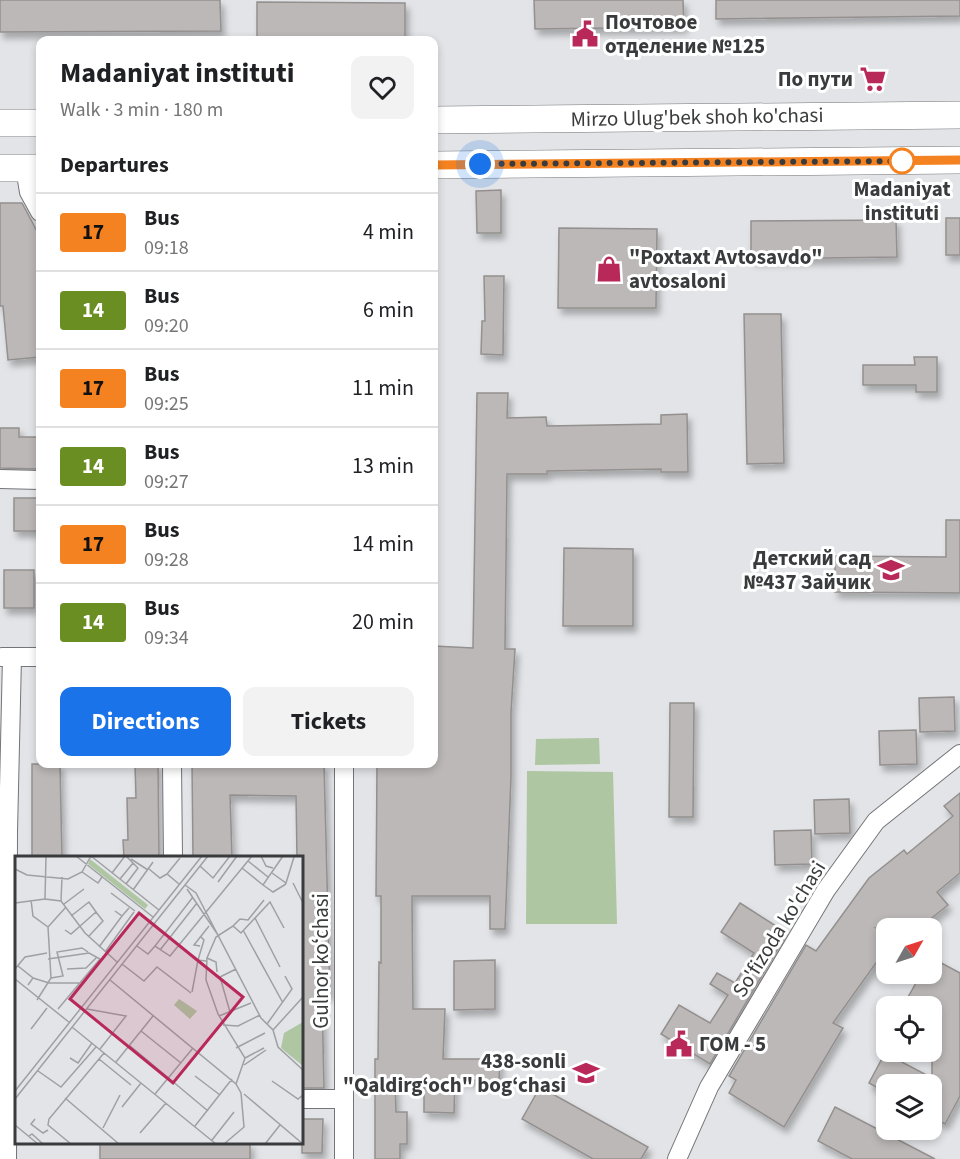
<!DOCTYPE html>
<html lang="en">
<head>
<meta charset="utf-8">
<style>
	:root { --surface:#fff; --page:#f2f2f2; --text:#202124; --muted:#757577; --line:#e0e0e0; --accent:#1a73e8 }
	body { margin:0; font-family:"Source Sans 3",sans-serif; background:var(--page); color:var(--text); height:100vh; display:flex; flex-direction:column; font-size:22px; white-space:nowrap }
	* { box-sizing:border-box; margin:0 }
	p { font-size:20px; color:var(--muted) }
	.icon { flex:none; width:33px; height:33px; fill:none; stroke:currentColor; stroke-width:2; stroke-linecap:round; stroke-linejoin:round }
	.map { position:relative; flex:1; overflow:hidden }
	.sheet { position:absolute; left:36px; top:36px; width:402px; height:732px; display:flex; flex-direction:column; background:var(--surface); border-radius:12px; box-shadow:0 3px 9px #0003 }
	.sheet>* { flex:none }
	.badge { padding:0 12px; border-radius:4px; font-size:21px; line-height:39px }
	.needle { width:39px; rotate:51deg }
	.fabs { position:absolute; left:876px; top:918px; display:grid; gap:12px }
	.fabs a { display:grid; place-items:center; width:66px; height:66px; border-radius:12px; background:var(--surface); box-shadow:0 3px 9px #0003; font-size:30px }
	.you { position:absolute; width:30px; height:30px; margin:-15px; border:4px solid #fff; border-radius:50%; background:#1a73e8; box-shadow:0 0 0 9px #1a73e833 }
	.map>.badge { position:absolute; translate:-50% -50%; box-shadow:0 0 0 3px #fff }
	h2 { padding:0 24px; font-size:22px; line-height:54px }
	.round { display:grid; place-items:center; flex:none; width:63px; height:63px; border-radius:12px; background:var(--page) }
	.overview { display:flex; align-items:center; justify-content:space-between; height:102px; padding:0 24px }
	h1 { font-size:28px; font-weight:700; line-height:45px }
	.primary-button { display:flex; gap:12px; margin-top:auto; padding:12px 24px }
	.primary-button a { flex:1; height:69px; border-radius:12px; background:var(--accent); color:#fff; font-size:24px; font-weight:700; line-height:69px; text-align:center }
	.primary-button a+a { background:var(--page); color:var(--text) }
	ul { padding:0; list-style:none }
	li { display:flex; align-items:center; gap:18px; height:78px; padding:0 24px; border-top:2px solid var(--line) }
	li div { flex:1 }
	li b { display:block; font-size:22px }
	li em { font-style:normal }
	li .badge { min-width:66px; font-weight:700; text-align:center }
	.map>svg:first-child { display:block }
	.green { fill:#aec6a1 }
	.building { fill:#bcb8b7; stroke:#94908f; stroke-width:1.5; filter:url(#shadow) }
	.lines { fill:none; stroke-linecap:round; stroke-linejoin:round }
	.street-casing { stroke:#737578; stroke-width:20 }
	.primary-casing { stroke:#737578; stroke-width:28 }
	.street { stroke:#fff; stroke-width:18 }
	.primary { stroke:#fff; stroke-width:27 }
	.line-casing { stroke:#fff; stroke-width:14 }
	.line { stroke:#f58220; stroke-width:9 }
	.walk { stroke:#3a3b3c; stroke-width:6; stroke-dasharray:0 10.8 }
	.stop-dot { fill:#fff; stroke:#f58220; stroke-width:3 }
	.labels { text-anchor:middle; dominant-baseline:central; stroke-width:6; stroke-linejoin:round; paint-order:stroke }
	.poi-label { font-size:21px; font-weight:bold; fill:#3a3b3c; stroke:#fff; text-anchor:start }
	.street-label { font-size:21px; fill:#3a3b3c; stroke:#fff }
	.stop-label { font-size:21px; font-weight:bold; fill:#3a3b3c; stroke:#fff }
	.inset-road { fill:none; stroke:#9fa0a3; stroke-width:1.5 }
	.view { fill:#b82959; fill-opacity:0.15; stroke:#b82959; stroke-width:3 }
	.inset-edge { fill:none; stroke:#3a3b3c; stroke-width:3 }
</style>
</head>
<body>
<div class="map">
<svg width="960" height="1159" viewBox="0 0 960 1159">
	<defs>
		<filter id="shadow"><feDropShadow dx="3.5" dy="6" stdDeviation="3" flood-color="#0004"/></filter>
	</defs>
	<rect width="100%" height="100%" fill="#e2e4e7"/>
	<g class="green">
		<path d="M599,738L600,764L535,765L536,739Z"/>
		<path d="M527,771L613,772L617,924H526Z"/>
	</g>
	<g class="building">
		<path d="M0,0H220L221,31L0,32Z"/>
		<path d="M534,0H683L684,27L535,29Z"/>
		<path d="M716,0H960V16L716,19Z"/>
		<path d="M257,2L405,3V40H257Z"/>
		<path d="M501,190V233H477L476,191Z"/>
		<path d="M0,203H22L40,237V357L8,360L3,306H0Z"/>
		<rect x="946" y="218" width="14" height="37"/>
		<path d="M896,220L897,257L751,259V221Z"/>
		<path d="M559,228L657,229L656,308H558Z"/>
		<path d="M484,276H504L503,355L481,354L482,321H485Z"/>
		<path d="M744,314H781L784,463L747,464Z"/>
		<path d="M914,357H937V392H916V385H863V365H915Z"/>
		<path d="M477,393H508L507,418L546,417L547,426L661,424V415L687,414L688,472H661V469L547,471V474H507L505,649H515L511,712V777L505,929H490V896H412L413,1009H445L443,1059H500L499,1081L455,1080L454,1113L424,1112V1081H395L396,1112H407V1144H400V1159H375V1059H378L379,962L381,963V896H376L377,764H434V646L473,648Z"/>
		<path d="M0,428H19V437H40V469L0,468Z"/>
		<rect x="14" y="498" width="26" height="33"/>
		<path d="M946,520H960V593L835,592V556L946,557Z"/>
		<path d="M564,548L633,549V626H563Z"/>
		<rect x="4" y="570" width="30" height="38"/>
		<path d="M954,697L955,731L920,732L919,698Z"/>
		<path d="M670,703H694L693,817H669Z"/>
		<path d="M916,730L917,764L880,765L879,731Z"/>
		<path d="M32,764H60L62,858H32Z"/>
		<path d="M135,764H158L159,858H124L123,840H128L127,798H136Z"/>
		<path d="M192,764H324L330,994L322,995L324,1088H302V858H297L296,796L230,795L232,858H193Z"/>
		<path d="M960,793V873L937,892L948,905L919,928H876L886,934V949L833,1023L843,1028L784,1127L729,1093L736,1080L729,1076L806,945L816,951L869,878L904,850L907,854L953,816L944,806Z"/>
		<path d="M849,799L850,833L815,834L814,800Z"/>
		<path d="M811,830L812,864L775,865L774,831Z"/>
		<path d="M740,903L787,933L710,1064L661,1034L679,1005L710,1023L728,995L710,984L717,973L735,983L754,953L721,932Z"/>
		<path d="M932,958L960,973V1096L945,1124L932,1117V1084H886V1093L869,1083L885,1053L932,1078V1006H903L921,974H932Z"/>
		<path d="M495,960V1009L454,1010V961Z"/>
		<path d="M540,1087L648,1147L641,1159H593L522,1119Z"/>
		<path d="M835,1107L935,1159H852L818,1141Z"/>
		<path d="M302,1119H323L322,1153H302Z"/>
		<rect x="100" y="1143" width="150" height="16"/>
	</g>
	<g class="lines">
		<g class="street-casing">
			<g id="street">
				<path d="M25,168L29,192L40,212"/>
				<path d="M0,479L40,480"/>
				<path d="M2,657H40"/>
				<path d="M172,764L173,858"/>
				<path d="M344,764V1159"/>
				<path d="M302,1099H344"/>
				<path d="M7,1159L8,832L12,657"/>
				<path d="M677,1159L709,1087L826,890L876,821L960,754"/>
			</g>
		</g>
		<g class="primary-casing">
			<g id="primary">
				<path d="M434,120L960,115"/>
				<path d="M0,123H40"/>
				<path d="M434,165L960,160"/>
				<path d="M0,168H40"/>
			</g>
		</g>
		<use href="#street" class="street"/>
		<use href="#primary" class="primary"/>
	</g>
	<g class="lines">
		<g class="line-casing">
			<path id="line" d="M434,165L960,160"/>
		</g>
		<use href="#line" class="line"/>
		<path class="walk" d="M480,164L913,161H902"/>
	</g>
	<defs>
		<g id="civic-bare" transform="scale(2.07)"><path d="M-.6-6.5H3V-4.5H.6V-3L4-1V1h2V6H-6V1h2V-1L-.6-3ZM-1.2 2.5V6h2.4V2.5Z" fill="#b82959" stroke="#fff" stroke-width="2.5" paint-order="stroke"/></g>
		<g id="supermarket-bare" transform="scale(2.07)"><path d="M-6-5.5h2.5l.6 2H6L4.5 2H-2.5L-4.4-4H-6ZM-1.5 3.2a1.3 1.3 0 1 0 .1 0ZM3 3.2a1.3 1.3 0 1 0 .1 0Z" fill="#b82959" stroke="#fff" stroke-width="2.5" paint-order="stroke"/></g>
		<g id="shop-bare" transform="scale(2.07)"><path d="M-5-2.5h2.3a2.7 3.5 0 0 1 5.4 0H5L5.5 6h-11ZM-1.5-2.5h3a1.5 2.3 0 0 0-3 0Z" fill="#b82959" stroke="#fff" stroke-width="2.5" paint-order="stroke"/></g>
		<g id="school-bare" transform="scale(2.07)"><path d="M0-5L7-2L0 1L-7-2ZM-4 1L0 2.5L4 1V4Q0 6-4 4Z" fill="#b82959" stroke="#fff" stroke-width="2.5" paint-order="stroke"/></g>
	</defs>
	<g fill-rule="evenodd">
		<use href="#civic-bare" x="585" y="34"/>
		<use href="#supermarket-bare" x="873" y="79"/>
		<use href="#shop-bare" x="609" y="269"/>
		<use href="#school-bare" x="891" y="570"/>
		<use href="#civic-bare" x="679" y="1044"/>
		<use href="#school-bare" x="586" y="1073"/>
	</g>
	<circle class="stop-dot" cx="902" cy="161" r="12"/>
	<g class="labels">
		<g class="poi-label">
			<text x="605" y="22">Почтовое<tspan x="605" dy="24">отделение №125</tspan></text>
			<text x="853" y="79" text-anchor="end">По пути</text>
			<text x="629" y="257">"Poxtaxt Avtosavdo"<tspan x="629" dy="24">avtosaloni</tspan></text>
			<text x="871" y="558" text-anchor="end">Детский сад<tspan x="871" dy="24">№437 Зайчик</tspan></text>
			<text x="699" y="1044">ГОМ - 5</text>
			<text x="566" y="1061" text-anchor="end">438-sonli<tspan x="566" dy="24">"Qaldirg‘och" bog‘chasi</tspan></text>
		</g>
		<g class="street-label">
			<text transform="translate(697 117) rotate(-1)">Mirzo Ulug'bek shoh ko'chasi</text>
			<text transform="translate(779 929) rotate(-58)">So'fizoda ko'chasi</text>
			<text transform="translate(321 961) rotate(-90)">Gulnor koʻchasi</text>
		</g>
		<g class="stop-label">
			<text x="902" y="189">Madaniyat<tspan x="902" dy="24">instituti</tspan></text>
		</g>
	</g>
	<g transform="translate(15 856)">
		<rect width="288" height="288" fill="#e2e4e7"/>
		<path d="M75,3L133,49L130,53L73,8ZM164,143L182,155L175,163L159,149ZM288,166V210L266,192L269,177Z" fill="#aec6a1"/>
		<path class="inset-road" d="M31,0L30,43L46,45L70,77L102,106M61,0L138,61M76,0L144,54M246,0L251,10L258,12M116,3L133,14M233,5L253,21M185,10L198,22L215,0M227,12L248,29L268,0M0,13L12,19L53,23L67,16L76,0M134,13L145,22L152,18L164,28M67,16L83,27L87,21M97,17L110,0M257,17L271,27L279,1M152,18L165,2M105,23L118,7M203,26L222,0M278,27L288,47M111,28L123,12L111,0M170,29L181,37L246,162L258,174L263,191L288,214M248,29L258,36L271,28M172,33L203,79M118,34L138,6M96,37L120,55M178,41L140,90L155,100L237,0M16,44L18,60L33,71M46,45L47,21M0,47L30,43M49,48L69,33M100,55L107,60L114,52M240,62L265,111M218,70L225,63L233,64L249,44M50,74L56,78L81,56L74,46L56,60M228,74L268,147M74,80L88,65L81,56M122,90L133,98L140,90M185,90L179,89L194,70M84,91L107,60M145,94L182,47M90,96L119,56M192,102L201,106L202,116M33,103L74,97L85,103L43,153M183,104L189,84L185,80M107,108L129,125L142,111L176,137M3,110L18,122L13,129M0,113L10,101L32,97M52,113L71,112L82,101M18,122L34,127H64M36,122L48,120L42,96L67,92L73,96M0,123L55,167M95,124L221,228L226,237L229,271L209,288M177,136L183,104L191,105M22,144L36,122L33,71L51,51M72,153L111,160L85,193M215,156L205,121L221,113M204,160L236,147M252,168L277,133L270,120M208,169L223,170L245,159M57,171L201,288M16,173L32,152M258,174L288,141M126,175L166,207M114,189L193,255M221,192L250,177M55,202L63,207L77,187M230,202L249,192M84,203L116,229M101,206L138,160M229,209L251,194M23,215L46,231L81,191M180,220L205,239M257,225L283,243L288,239M221,228L230,202L203,158L191,124L192,102L201,81L218,70L226,77L255,46L269,72M0,235L187,0M140,238L178,192M229,238L288,288M50,242L104,288M0,243L193,0M107,251L126,227M20,263L16,268L28,277L33,274M0,269L23,288M180,270L217,223M88,272L105,239M125,277L151,247M14,280L17,278L28,288M197,284L219,256M56,288L33,269L34,263L89,197M250,288L265,269"/>
		<path class="view" d="M124,57L228,141L158,227L55,143Z"/>
		<rect width="288" height="288" class="inset-edge"/>
	</g>
</svg>
<div class="fabs">
<a><svg class="needle" viewBox="-14 -14 28 28"><path d="M0-13l5 13h-10z" fill="#e53935"/><path d="M0 13l5-13h-10z" fill="#757577"/></svg></a>
<a><svg class="icon" aria-label="locate" viewBox="0 0 24 24"><circle cx="12" cy="12" r="6"/><path d="M12 2v4M12 18v4M2 12h4M18 12h4"/></svg></a>
<a><svg class="icon" aria-label="layers" viewBox="0 0 24 24"><path d="M12 4l9 5-9 5-9-5zM3 14l9 5 9-5"/></svg></a>
</div>
<div class="you" style="left:480px;top:164px"></div>
<section class="sheet">
<div class="overview"><div><h1>Madaniyat instituti</h1><p>Walk · 3 min · 180 m</p></div><a class="round"><svg class="icon" aria-label="heart" viewBox="0 0 24 24"><path d="M12 20l-8-8c-3-5 5-10 8-4 3-6 11-1 8 4z"/></svg></a></div>
<h2>Departures</h2>
<ul>
<li><span class="badge" style="background:#f58220;color:#111">17</span><div><b>Bus</b><p>09:18</p></div><em>4 min</em></li>
<li><span class="badge" style="background:#6b8e23;color:#fff">14</span><div><b>Bus</b><p>09:20</p></div><em>6 min</em></li>
<li><span class="badge" style="background:#f58220;color:#111">17</span><div><b>Bus</b><p>09:25</p></div><em>11 min</em></li>
<li><span class="badge" style="background:#6b8e23;color:#fff">14</span><div><b>Bus</b><p>09:27</p></div><em>13 min</em></li>
<li><span class="badge" style="background:#f58220;color:#111">17</span><div><b>Bus</b><p>09:28</p></div><em>14 min</em></li>
<li><span class="badge" style="background:#6b8e23;color:#fff">14</span><div><b>Bus</b><p>09:34</p></div><em>20 min</em></li>
</ul>
<div class="primary-button"><a>Directions</a><a>Tickets</a></div>
</section>
</div>
</body>
</html>
